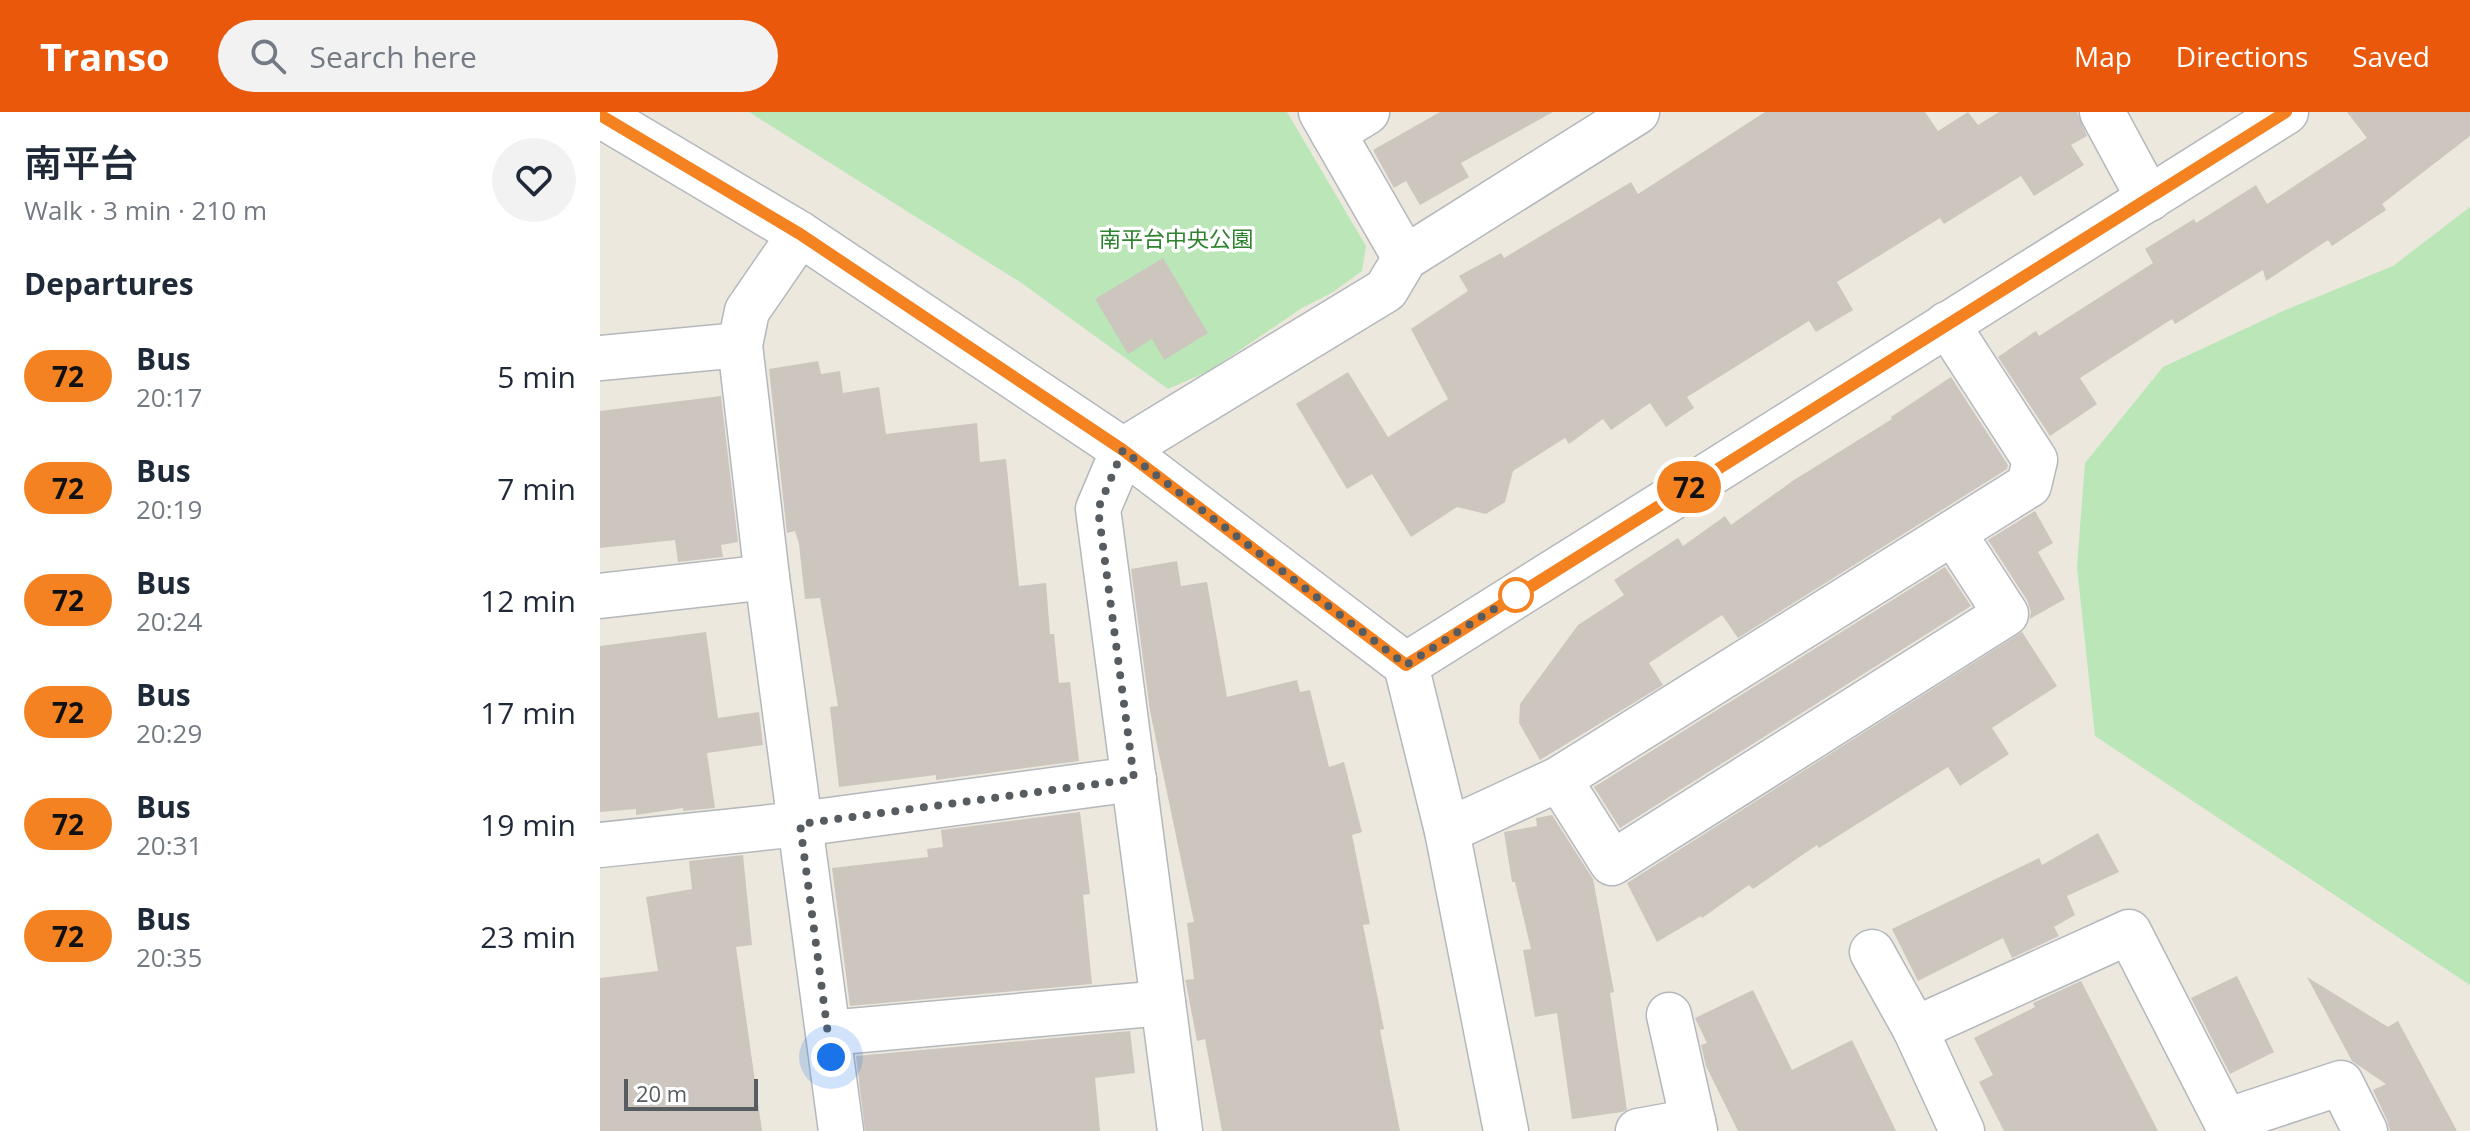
<!DOCTYPE html>
<html lang="en">
<head>
<meta charset="utf-8">
<style>
	:root { --surface:#fff; --page:#f2f2f3; --text:#1f2937; --muted:#747a83; --accent:#ea580c }
	body { margin:0; font-family:"Open Sans","Noto Sans JP",sans-serif; background:var(--page); color:var(--text); height:100vh; display:flex; flex-direction:column; font-size:30px; white-space:nowrap }
	* { box-sizing:border-box; margin:0 }
	p { font-size:26px; color:var(--muted) }
	.icon { flex:none; width:44px; height:44px; fill:none; stroke:currentColor; stroke-width:2; stroke-linecap:round; stroke-linejoin:round }
	.map { position:relative; flex:1; overflow:hidden }
	.side { display:flex; flex-direction:column; background:var(--surface); width:600px }
	.side>* { flex:none }
	.badge { padding:0 16px; border-radius:26px; font-size:28px; line-height:52px }
	.scale { position:absolute; left:24px; bottom:20px; width:134px; box-sizing:border-box; padding-left:8px; border:4px solid #575c61; border-top:0; font-size:22px; line-height:28px; white-space:nowrap; color:#575c61; -webkit-text-stroke:6px #fff; paint-order:stroke }
	.you { position:absolute; width:40px; height:40px; margin:-20px; border:6px solid #fff; border-radius:50%; background:#1a73e8; box-shadow:0 0 0 12px #1a73e833 }
	.map>.badge { position:absolute; translate:-50% -50%; box-shadow:0 0 0 4px #fff }
	h2 { padding:0 24px; font-size:30px; line-height:72px }
	.round { display:grid; place-items:center; flex:none; width:84px; height:84px; border-radius:42px; background:var(--page) }
	.summary { display:flex; align-items:center; justify-content:space-between; height:136px; padding:0 24px }
	h1 { font-size:38px; font-weight:600; line-height:60px }
	ul { padding:0; list-style:none }
	li { display:flex; align-items:center; gap:24px; height:112px; padding:0 24px }
	li div { flex:1 }
	li b { display:block; font-size:30px }
	li em { font-style:normal }
	li .badge { min-width:88px; font-weight:700; text-align:center }
	header { display:flex; align-items:center; gap:48px; box-sizing:border-box; height:112px; padding:0 40px; background:var(--accent); color:#fff }
	header strong { font-size:38px }
	nav { display:flex; gap:44px; margin-inline-start:auto; font-size:28px }
	.search { width:560px; height:72px; background:var(--page); display:flex; align-items:center; gap:20px; box-sizing:border-box; padding:0 28px; border-radius:44px; color:var(--muted); font-size:30px }
	main { display:flex; flex:1; min-height:0 }
	.map>svg:first-child { display:block }
	.green { fill:#bbe6b8 }
	.building { fill:#ccc6bf }
	.lines { fill:none; stroke-linecap:round; stroke-linejoin:round }
	.minor-casing { stroke:#b4b8bd; stroke-width:47 }
	.tertiary-casing { stroke:#b4b8bd; stroke-width:47 }
	.minor { stroke:#fff; stroke-width:44 }
	.tertiary { stroke:#fff; stroke-width:44 }
	.line-casing { stroke:#fff; stroke-width:18 }
	.line { stroke:#f58220; stroke-width:12 }
	.walk { stroke:#575c61; stroke-width:8; stroke-dasharray:0 14.4 }
	.stop-dot { fill:#fff; stroke:#f58220; stroke-width:4 }
	.labels { text-anchor:middle; dominant-baseline:central; stroke-width:7; stroke-linejoin:round; paint-order:stroke }
	.park-label { font-size:22px; fill:#2f822e; stroke:#fff }
</style>
</head>
<body>
<header>
<strong>Transo</strong>
<div class="search"><svg class="icon" aria-label="search" viewBox="0 0 24 24"><circle cx="10" cy="10" r="6"/><path d="M15 15l6 6"/></svg>Search here</div>
<nav><a>Map</a><a>Directions</a><a>Saved</a></nav>
</header>
<main>
<section class="side">
<div class="summary"><div><h1>南平台</h1><p>Walk · 3 min · 210 m</p></div><a class="round"><svg class="icon" aria-label="heart" viewBox="0 0 24 24"><path d="M12 20l-8-8c-3-5 5-10 8-4 3-6 11-1 8 4z"/></svg></a></div>
<h2>Departures</h2>
<ul>
<li><span class="badge" style="background:#f58220;color:#111">72</span><div><b>Bus</b><p>20:17</p></div><em>5 min</em></li>
<li><span class="badge" style="background:#f58220;color:#111">72</span><div><b>Bus</b><p>20:19</p></div><em>7 min</em></li>
<li><span class="badge" style="background:#f58220;color:#111">72</span><div><b>Bus</b><p>20:24</p></div><em>12 min</em></li>
<li><span class="badge" style="background:#f58220;color:#111">72</span><div><b>Bus</b><p>20:29</p></div><em>17 min</em></li>
<li><span class="badge" style="background:#f58220;color:#111">72</span><div><b>Bus</b><p>20:31</p></div><em>19 min</em></li>
<li><span class="badge" style="background:#f58220;color:#111">72</span><div><b>Bus</b><p>20:35</p></div><em>23 min</em></li>
</ul>
</section>
<div class="map">
<svg width="1870" height="1019" viewBox="0 0 1870 1019">
	<rect width="100%" height="100%" fill="#ece8de"/>
	<g class="green">
		<path d="M149,0H687L766,134L762,159L733,180L702,196L609,259L568,277L423,172Z"/>
		<path d="M1870,95V873L1495,624L1477,455L1485,351L1563,255L1683,199L1793,154Z"/>
	</g>
	<g class="building">
		<path d="M840,0H953L861,51L869,65L820,93L806,69L794,76L773,38Z"/>
		<path d="M1165,0H1325L1338,19L1368,0L1378,13L1399,0H1477L1487,24L1471,33L1484,53L1434,84L1421,64L1344,112L1340,106L1237,170L1253,198L1216,220L1209,209L1087,285L1094,296L1066,315L1050,291L1011,318L1003,307L969,332L965,326L913,359L905,390L886,402L857,395L811,425L772,362L747,377L696,292L748,260L788,325L848,287L811,217L868,179L859,164L901,141L904,146L1031,70L1038,82Z"/>
		<path d="M1747,0H1870V24L1782,92L1786,98L1732,134L1728,128L1666,169L1663,158L1575,212L1572,207L1480,266L1497,292L1450,324L1398,245L1436,219L1439,224L1553,151L1545,137L1594,107L1596,111L1656,73L1667,92L1767,26Z"/>
		<path d="M563,146L608,221L564,248L552,227L528,242L495,187Z"/>
		<path d="M218,249L221,262L240,259L243,281L279,275L286,322L377,311L380,350L406,347L419,474L446,471L450,522H454L459,571L470,570L479,649L336,668V663L239,675L230,595L238,594L220,486L205,487L199,432L195,419L187,421L169,257Z"/>
		<path d="M1351,265L1408,353L1407,357L1138,526L1122,503L1049,551L1063,573L940,648L919,611L920,592L978,513L1024,483L1014,468L1078,426L1083,434L1125,404L1131,413L1194,368L1292,307L1291,305Z"/>
		<path d="M121,284L138,430L121,433L123,445L78,450L75,428L0,436V299Z"/>
		<path d="M1435,399L1453,431L1438,440L1465,487L1430,507L1431,500L1427,488L1388,428Z"/>
		<path d="M577,449L581,474L607,470L627,585L697,568L700,580L710,578L729,655L744,650L762,720L752,723L770,812L763,813L784,917L780,918L800,1019H622L605,927L597,929L586,871L585,868L594,867L587,811L594,810L550,599L531,457Z"/>
		<path d="M1345,455L1371,494L1020,716L994,675Z"/>
		<path d="M106,520L118,606L159,600L163,633L107,641L115,696L83,699V696L36,703V697L0,700V534Z"/>
		<path d="M1422,520L1457,574L1392,616L1409,642L1360,674L1348,655L1219,736L1217,733L1153,777L1149,773L1102,806L1101,804L1057,830L1027,771Z"/>
		<path d="M480,700L490,782L483,783L492,872L250,894L232,756L328,745L327,737L343,735L341,718Z"/>
		<path d="M952,703L993,767L1014,880L1010,881L1027,998L1022,1000L972,1007L957,901L935,905L923,838L931,837L915,770H912L904,720L937,714L936,706Z"/>
		<path d="M1498,721L1519,760L1467,784L1475,803L1454,815L1459,824L1412,846L1403,826L1318,869L1292,817L1439,746L1442,753Z"/>
		<path d="M143,743L152,833L136,835L162,1019H0V866L58,859L46,785L92,777L89,749Z"/>
		<path d="M1637,864L1674,940L1630,962L1591,886Z"/>
		<path d="M1707,865L1788,915L1798,909L1857,1019H1790L1787,1008L1773,978L1786,972L1752,949Z"/>
		<path d="M1481,869L1558,1019H1404L1379,970L1393,963L1374,926L1435,895L1433,891Z"/>
		<path d="M1153,878L1192,958L1252,928L1296,1019H1138L1106,954L1101,933L1107,931L1095,906Z"/>
		<path d="M530,919L535,961L495,966L500,1019H265L256,944Z"/>
	</g>
	<g class="lines">
		<g class="minor-casing">
			<g id="minor">
				<path d="M721,0L805,146"/>
				<path d="M1502,0L1549,87"/>
				<path d="M733,21L767,0"/>
				<path d="M200,122L147,199L140,233L167,465L241,1019"/>
				<path d="M0,246L140,233"/>
				<path d="M0,484L167,465"/>
				<path d="M959,667L1012,751L1406,502L1354,422"/>
				<path d="M847,719L959,667L1429,373L1435,348L1347,212"/>
				<path d="M0,733L200,712L534,667"/>
				<path d="M1272,840L1315,917"/>
				<path d="M1069,903L1095,1019"/>
				<path d="M228,921L563,891"/>
				<path d="M1626,1009L1741,971L1765,1019"/>
				<path d="M580,1019L498,397L523,338L786,178L805,146L1037,0"/>
				<path d="M1038,1019L1093,1009"/>
				<path d="M1362,1019L1315,917L1529,820L1631,1019"/>
			</g>
		</g>
		<g class="tertiary-casing">
			<g id="tertiary">
				<path d="M0,3L200,122L523,338L806,553L847,719L906,1019"/>
				<path d="M806,553L1686,0"/>
			</g>
		</g>
		<use href="#minor" class="minor"/>
		<use href="#tertiary" class="tertiary"/>
	</g>
	<g class="lines">
		<g class="line-casing">
			<path id="line" d="M0,3L200,122L523,338L806,553L1686,0"/>
		</g>
		<use href="#line" class="line"/>
		<path class="walk" d="M231,945L200,712L534,667L498,397L523,338L806,553L916,483"/>
	</g>
	<circle class="stop-dot" cx="916" cy="483" r="16"/>
	<g class="labels">
		<g class="park-label">
			<text x="576" y="126">南平台中央公園</text>
		</g>
	</g>
</svg>
<div class="scale">20 m</div>
<div class="you" style="left:231px;top:945px"></div>
<b class="badge" style="left:1089px;top:375px;background:#f58220;color:#111">72</b>
</div>
</main>
</body>
</html>
